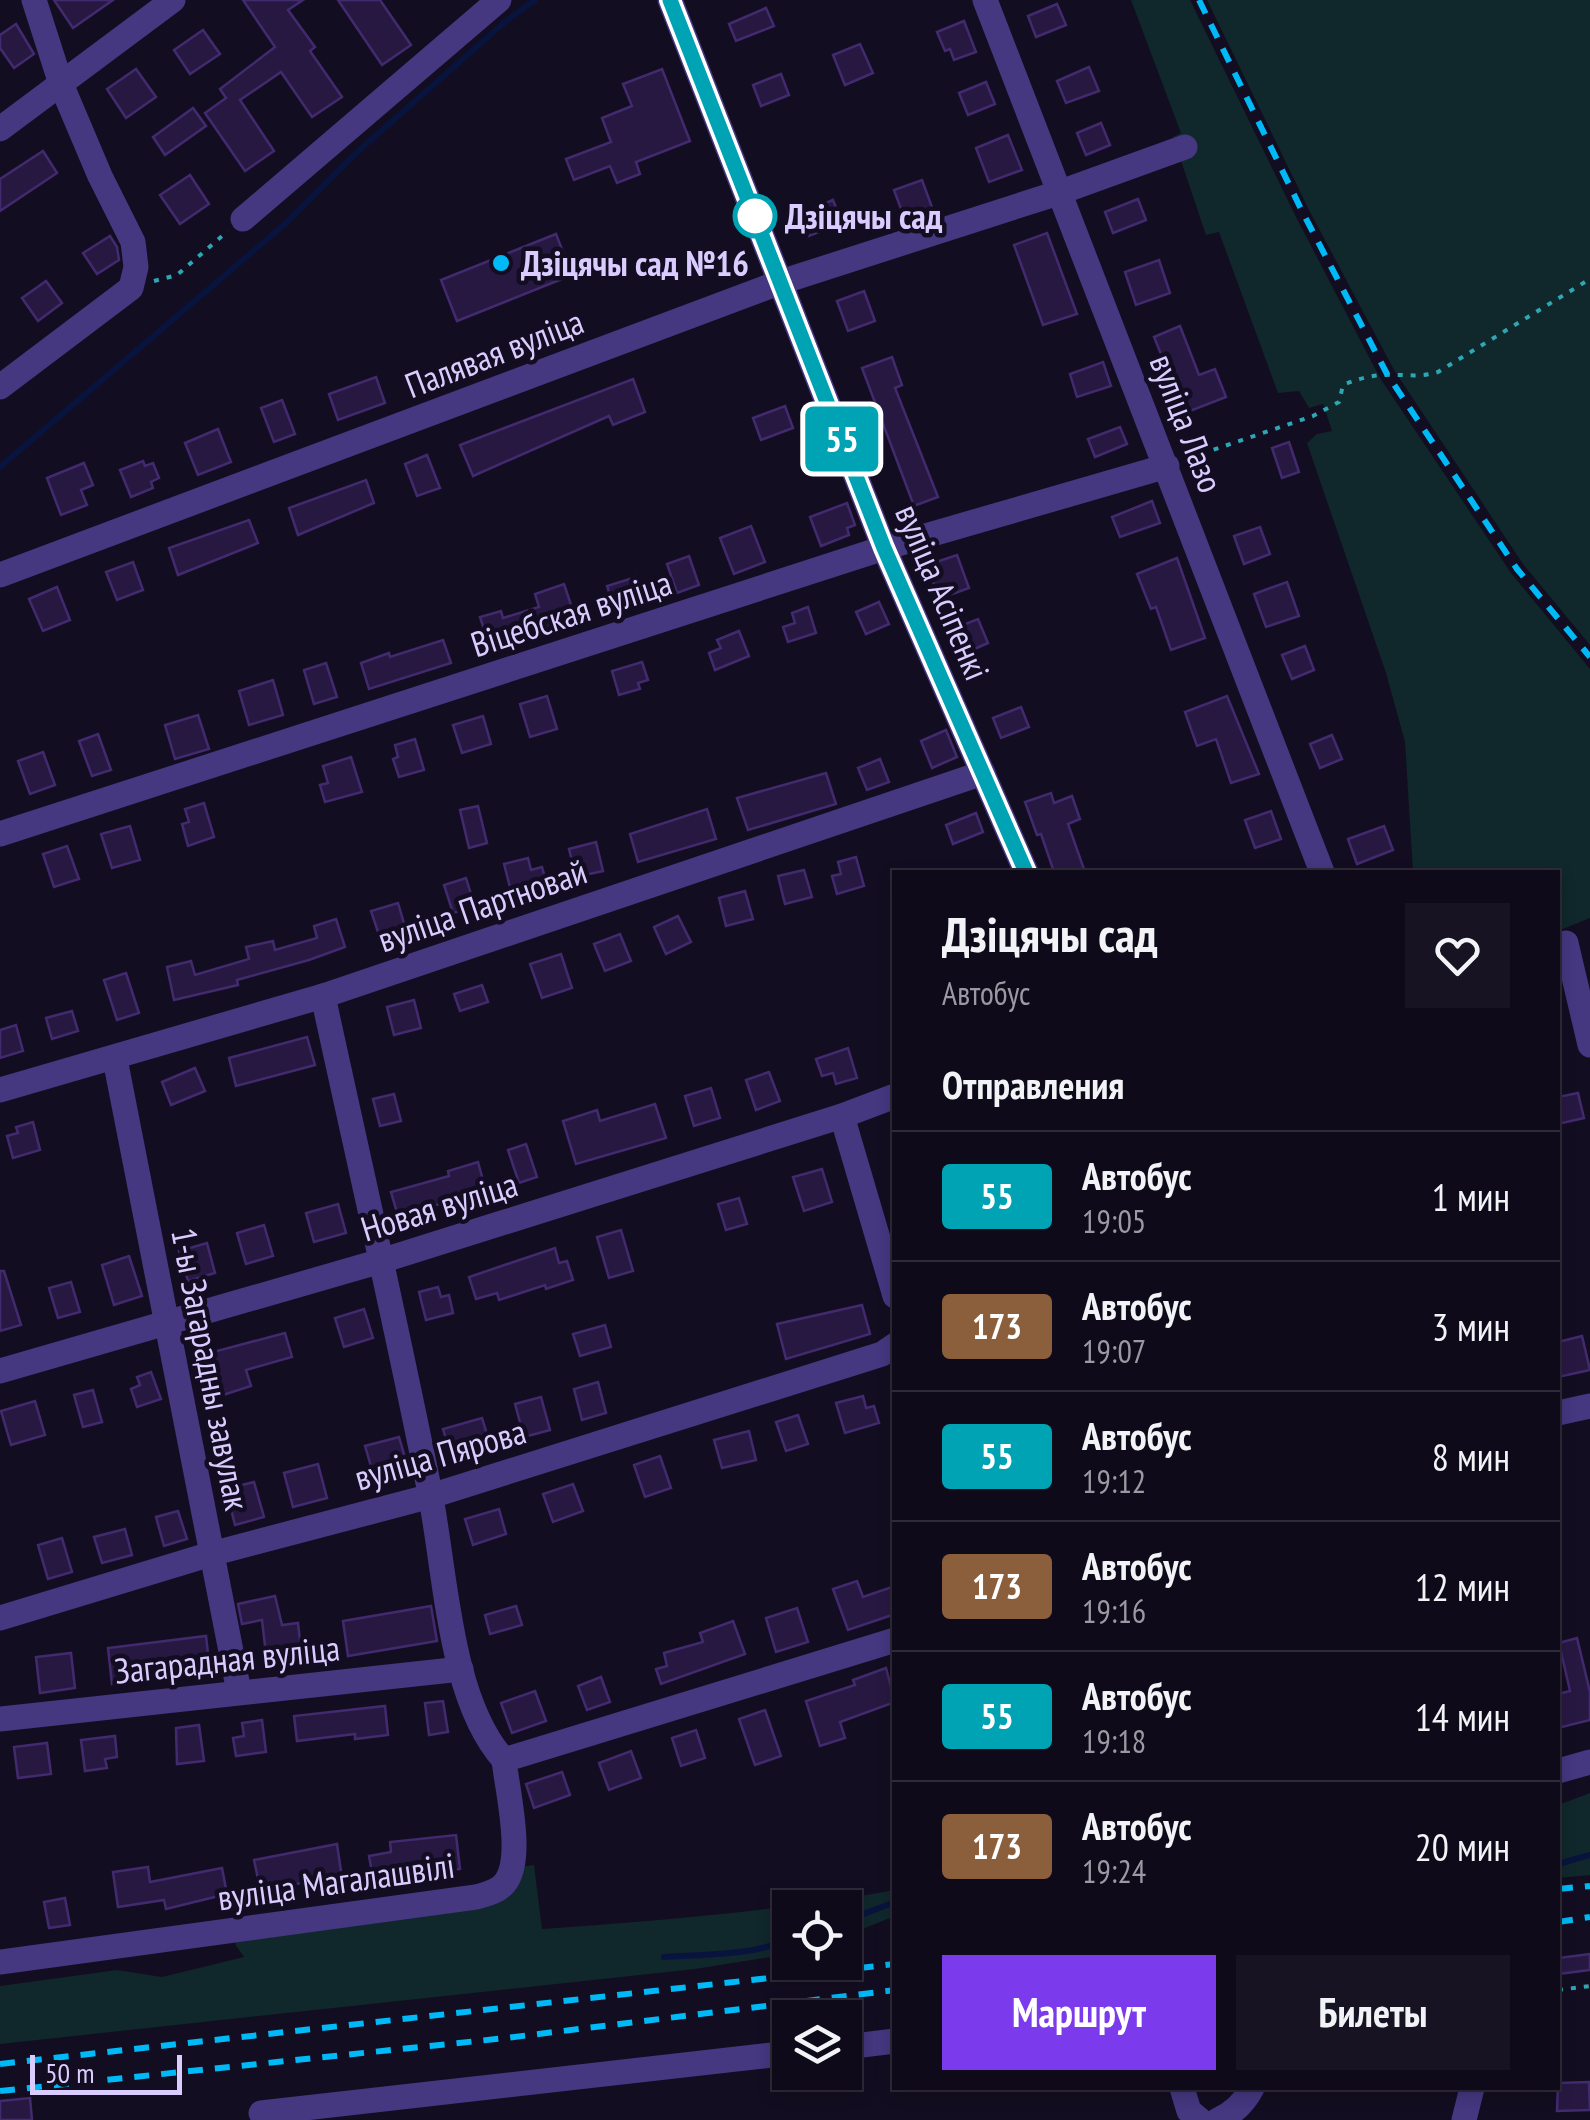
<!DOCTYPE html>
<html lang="ru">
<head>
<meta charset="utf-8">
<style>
	:root { --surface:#0e0a19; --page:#171322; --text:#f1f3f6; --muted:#9b9aa2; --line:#2e2b38; --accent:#7c3aed }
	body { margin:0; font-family:"PT Sans Narrow",sans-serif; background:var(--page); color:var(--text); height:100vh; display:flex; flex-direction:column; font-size:38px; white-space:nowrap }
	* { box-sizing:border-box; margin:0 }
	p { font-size:32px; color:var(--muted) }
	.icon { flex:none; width:55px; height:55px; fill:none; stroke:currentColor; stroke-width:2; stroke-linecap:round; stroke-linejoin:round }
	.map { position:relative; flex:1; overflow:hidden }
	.details { position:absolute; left:892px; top:870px; width:668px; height:1220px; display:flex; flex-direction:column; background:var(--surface); border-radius:0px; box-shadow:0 5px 15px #0003,0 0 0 2px var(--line) }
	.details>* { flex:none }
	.badge { padding:0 20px; border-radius:8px; font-size:35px; line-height:65px }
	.tools { position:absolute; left:772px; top:1890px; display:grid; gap:20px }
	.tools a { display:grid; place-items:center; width:90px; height:90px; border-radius:0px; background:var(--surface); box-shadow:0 5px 15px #0003,0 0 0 2px var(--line); font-size:50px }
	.scale { position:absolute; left:30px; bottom:25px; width:152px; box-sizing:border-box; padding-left:10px; border:5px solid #daccff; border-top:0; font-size:28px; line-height:35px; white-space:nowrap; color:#daccff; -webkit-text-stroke:8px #130d21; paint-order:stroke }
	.map>.badge { position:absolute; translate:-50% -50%; box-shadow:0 0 0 5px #fff }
	h2 { padding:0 50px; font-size:38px; line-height:90px }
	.round { display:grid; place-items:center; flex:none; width:105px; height:105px; border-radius:0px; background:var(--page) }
	.headline { display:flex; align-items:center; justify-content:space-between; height:170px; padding:0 50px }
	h1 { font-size:48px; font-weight:700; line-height:75px }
	.primary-button { display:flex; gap:20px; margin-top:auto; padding:20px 50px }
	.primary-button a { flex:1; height:115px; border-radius:0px; background:var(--accent); color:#fff; font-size:40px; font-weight:700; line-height:115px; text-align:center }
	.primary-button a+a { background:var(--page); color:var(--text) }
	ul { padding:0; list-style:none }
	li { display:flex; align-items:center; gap:30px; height:130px; padding:0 50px; border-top:2px solid var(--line) }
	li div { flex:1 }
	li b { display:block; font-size:38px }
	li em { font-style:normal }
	li .badge { min-width:110px; font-weight:700; text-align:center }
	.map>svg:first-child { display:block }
	.green { fill:#10272b }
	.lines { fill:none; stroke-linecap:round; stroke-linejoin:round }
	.stream { stroke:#08143e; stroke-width:6 }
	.building { fill:#271842; stroke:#422a6e; stroke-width:2.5 }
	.path { stroke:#2ca7b3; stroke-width:4; stroke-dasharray:5 8; stroke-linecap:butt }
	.minor { stroke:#453780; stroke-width:25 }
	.rail { stroke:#00b9f7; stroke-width:6; stroke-dasharray:15 12; stroke-linecap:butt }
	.line-casing { stroke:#fff; stroke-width:22 }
	.line { stroke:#00a3b4; stroke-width:15 }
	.stop-dot { fill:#fff; stroke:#00a3b4; stroke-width:5 }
	.poi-dot { fill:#00b9f7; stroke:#130d21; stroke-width:4 }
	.labels { text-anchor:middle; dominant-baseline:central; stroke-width:9; stroke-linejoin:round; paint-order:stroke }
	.stop-label { font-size:35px; font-weight:bold; fill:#daccff; stroke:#130d21; text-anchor:start }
	.poi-label { font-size:35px; font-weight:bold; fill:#daccff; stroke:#130d21; text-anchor:start }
	.street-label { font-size:35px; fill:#daccff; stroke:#130d21 }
</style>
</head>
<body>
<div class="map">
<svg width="1590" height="2120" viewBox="0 0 1590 2120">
	<rect width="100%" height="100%" fill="#130d21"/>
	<g class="green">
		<path d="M1131,0H1190L1296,217L1380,378L1511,573L1590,669V918L1558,931V872H1413L1405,742L1386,673L1307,443L1317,434L1332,431L1323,404L1309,408L1299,391L1278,393L1219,232L1206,235L1173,137L1181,133Z"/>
		<path d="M1207,0H1590V645L1523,564L1394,370L1309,210Z"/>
		<path d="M1590,1793V1875L1558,1878V1805Z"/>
		<path d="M534,1865L542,1929C660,1921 778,1911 895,1890V1916L845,1936V1908H790V1954L695,1969L0,2044V1986L117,1970L162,1977L244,1957L235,1944L241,1933L437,1908L521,1867Z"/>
	</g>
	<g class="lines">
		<g class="stream">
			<path d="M0,467L285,224L355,154L506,21L535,0"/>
			<path d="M1558,1864L1590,1855"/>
			<path d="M845,1921L895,1902"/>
			<path d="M664,1957C706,1954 751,1956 790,1939"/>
		</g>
	</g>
	<g class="building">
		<path d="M54,0H113L73,28Z"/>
		<path d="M243,0H303L288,10L315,47L310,51L342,97L312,117L281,72L240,100L274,151L245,171L205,113L226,98L220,89L275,47Z"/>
		<path d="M338,0H380L411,45L382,65Z"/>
		<path d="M1057,4L1066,25L1036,37L1028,16Z"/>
		<path d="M766,8L774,26L736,41L729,24Z"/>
		<path d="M964,21L976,52L954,60L950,49L945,51L937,32Z"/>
		<path d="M16,24L34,54L14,68L0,48V35Z"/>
		<path d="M203,30L220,54L190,74L174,50Z"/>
		<path d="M860,44L873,73L845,85L833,55Z"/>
		<path d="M1089,67L1099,91L1066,103L1057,81Z"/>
		<path d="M136,69L156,97L126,118L107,89Z"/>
		<path d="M662,69L690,141L636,162L640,174L617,183L610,166L574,180L566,159L611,142L602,118L632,106L623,84Z"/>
		<path d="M781,74L789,95L761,106L753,85Z"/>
		<path d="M986,82L995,104L968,115L959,93Z"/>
		<path d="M193,108L206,126L165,155L153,137Z"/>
		<path d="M1101,123L1110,145L1086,155L1077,133Z"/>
		<path d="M1008,135L1022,170L989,182L976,148Z"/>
		<path d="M43,151L57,173L0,211V179Z"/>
		<path d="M190,175L209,204L180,224L160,195Z"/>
		<path d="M922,180L933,210L905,220L894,190Z"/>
		<path d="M1138,199L1146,220L1113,233L1105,212Z"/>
		<path d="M833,200L842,223L809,236L800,214Z"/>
		<path d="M1047,233L1077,314L1043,325L1014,245Z"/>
		<path d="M556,234L572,275L457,321L441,280Z"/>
		<path d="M110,236L117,247L119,260L97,274L83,253Z"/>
		<path d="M1159,260L1170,293L1136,305L1125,272Z"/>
		<path d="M46,281L62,303L38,321L22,298Z"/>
		<path d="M864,291L875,321L848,331L837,301Z"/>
		<path d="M1180,326L1199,375L1215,369L1226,397L1185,413L1154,337Z"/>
		<path d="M892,357L902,385L895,388L938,497L914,506L862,368Z"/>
		<path d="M1103,362L1111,386L1077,397L1070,374Z"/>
		<path d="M376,377L385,403L338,420L329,394Z"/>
		<path d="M633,379L645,412L613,425L609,416L473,476L460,445Z"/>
		<path d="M282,400L295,434L274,442L261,408Z"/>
		<path d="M785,406L793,428L761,440L753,418Z"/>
		<path d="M1120,427L1127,444L1095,457L1088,439Z"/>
		<path d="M218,429L231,462L198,475L185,443Z"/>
		<path d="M1289,442L1299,472L1282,478L1272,448Z"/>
		<path d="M427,455L440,488L417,496L405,464Z"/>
		<path d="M143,461L145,466L153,463L159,478L151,482L153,488L131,497L120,470Z"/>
		<path d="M84,463L93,485L81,490L87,505L61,515L47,478Z"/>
		<path d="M366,480L374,503L298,535L289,508Z"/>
		<path d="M1152,501L1160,523L1120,537L1112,517Z"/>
		<path d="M847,503L855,525L847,528L849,535L821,546L810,517Z"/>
		<path d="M249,520L258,543L178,575L169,548Z"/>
		<path d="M751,526L765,562L734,574L720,538Z"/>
		<path d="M1260,527L1270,554L1244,564L1234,536Z"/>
		<path d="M957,555L969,588L939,599L927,565Z"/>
		<path d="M689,556L699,585L677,593L667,564Z"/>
		<path d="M1177,558L1205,638L1171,650L1156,607L1151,609L1137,574Z"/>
		<path d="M133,562L143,590L117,600L106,572Z"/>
		<path d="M636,577L644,601L615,610L607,586Z"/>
		<path d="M1287,582L1299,616L1266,627L1254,594Z"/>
		<path d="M564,584L576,620L490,648L480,617L501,611L503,618L539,607L535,594Z"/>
		<path d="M57,587L70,620L43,631L29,599Z"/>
		<path d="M879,602L889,624L866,634L856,612Z"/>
		<path d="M808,607L816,633L788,642L783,627L795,623L792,613Z"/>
		<path d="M978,619L988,643L961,655L950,630Z"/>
		<path d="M739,631L749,656L715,670L709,653L721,648L717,640Z"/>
		<path d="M443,640L451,663L369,689L361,663L389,653L390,657Z"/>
		<path d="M1305,646L1314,670L1292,679L1282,655Z"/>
		<path d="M642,662L648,680L638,683L640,689L619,695L612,671Z"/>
		<path d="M326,663L337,697L314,704L304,670Z"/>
		<path d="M273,680L283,715L249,725L239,691Z"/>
		<path d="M547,696L557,729L530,737L520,704Z"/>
		<path d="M1227,696L1259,774L1231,783L1216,739L1197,746L1185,712Z"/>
		<path d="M1021,707L1029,727L1001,738L993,718Z"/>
		<path d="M198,715L209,749L175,759L165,725Z"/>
		<path d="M483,716L491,744L462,753L453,725Z"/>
		<path d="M946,730L957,757L932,768L921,741Z"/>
		<path d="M98,734L111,770L92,776L79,741Z"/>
		<path d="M1332,735L1342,759L1320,768L1310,744Z"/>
		<path d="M415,739L424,770L399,777L393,759L398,757L395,745Z"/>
		<path d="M43,752L55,785L30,794L18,761Z"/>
		<path d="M351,757L362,792L325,802L320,785L328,783L323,766Z"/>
		<path d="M880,759L889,782L867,790L858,768Z"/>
		<path d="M826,773L836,804L748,830L737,798Z"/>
		<path d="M1051,793L1054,803L1072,796L1080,819L1068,824L1085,872H1054L1041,834L1037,835L1025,802Z"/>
		<path d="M204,803L214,837L188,846L182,824L189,822L185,809Z"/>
		<path d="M478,806L487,843L469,848L460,810Z"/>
		<path d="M707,809L716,839L638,862L630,834Z"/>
		<path d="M1271,811L1281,839L1255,848L1245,820Z"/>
		<path d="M976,813L983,832L953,844L946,825Z"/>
		<path d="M130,826L140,860L112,868L101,834Z"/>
		<path d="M1384,826L1393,850L1357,864L1348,839Z"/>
		<path d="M596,842L603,871L576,877L569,849Z"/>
		<path d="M67,846L79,879L54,887L43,854Z"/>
		<path d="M856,857L864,886L837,894L832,876L841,874L838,862Z"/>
		<path d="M528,858L531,870L542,867L547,885L512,895L504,864Z"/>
		<path d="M804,870L812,897L785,904L778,876Z"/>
		<path d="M466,878L475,907L453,913L444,885Z"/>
		<path d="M745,891L753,919L726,926L719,898Z"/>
		<path d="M398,903L406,930L380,938L371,911Z"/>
		<path d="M678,916L691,942L666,954L654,927Z"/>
		<path d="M336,919L345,947L309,960L237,980L238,985L174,1000L167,967L191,961L195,975L249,959L246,947L273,941L275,950L317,938L314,926Z"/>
		<path d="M620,934L631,961L605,971L594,944Z"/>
		<path d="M561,954L572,988L542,998L530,964Z"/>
		<path d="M126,973L139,1013L117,1020L104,980Z"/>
		<path d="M482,985L488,1002L460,1011L454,994Z"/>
		<path d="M414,1000L421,1028L394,1035L387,1007Z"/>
		<path d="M72,1011L78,1031L52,1039L46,1018Z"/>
		<path d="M16,1025L23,1051L0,1058V1030Z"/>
		<path d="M307,1037L315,1065L236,1086L229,1058Z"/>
		<path d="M848,1048L857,1078L836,1084L833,1073L822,1076L816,1059Z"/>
		<path d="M195,1068L205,1091L171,1105L162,1082Z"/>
		<path d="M769,1072L780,1101L756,1110L746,1080Z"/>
		<path d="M711,1088L720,1118L694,1126L685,1096Z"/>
		<path d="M1578,1093L1584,1118L1558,1124V1097Z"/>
		<path d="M394,1094L401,1121L380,1126L373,1099Z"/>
		<path d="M655,1104L666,1138L576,1164L563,1121L597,1110L600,1121Z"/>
		<path d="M33,1122L40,1150L13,1158L7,1136L18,1133L16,1127Z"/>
		<path d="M526,1144L537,1177L519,1183L508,1150Z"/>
		<path d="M478,1162L486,1191L398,1216L391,1192L449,1176L448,1171Z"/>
		<path d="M822,1169L832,1202L804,1211L793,1177Z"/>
		<path d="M739,1198L747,1224L726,1230L718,1204Z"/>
		<path d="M338,1204L346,1233L314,1242L306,1213Z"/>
		<path d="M264,1225L273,1256L246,1264L237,1233Z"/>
		<path d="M621,1230L633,1271L609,1278L597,1237Z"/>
		<path d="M207,1243L215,1273L188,1281L179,1251Z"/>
		<path d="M555,1248L559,1263L567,1261L573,1280L546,1289L545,1285L499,1300L497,1293L476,1299L469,1277Z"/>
		<path d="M129,1256L142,1296L114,1305L102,1265Z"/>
		<path d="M0,1271H4L21,1325L0,1331Z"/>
		<path d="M71,1282L80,1312L58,1318L49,1288Z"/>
		<path d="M438,1287L441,1297L449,1295L453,1313L426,1320L419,1292Z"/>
		<path d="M862,1305L870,1334L786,1359L777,1324Z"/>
		<path d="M364,1309L373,1338L344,1347L335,1318Z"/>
		<path d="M605,1325L611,1347L580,1356L573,1334Z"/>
		<path d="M285,1333L292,1357L246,1370L251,1386L217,1397L211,1377L220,1374L213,1352Z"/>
		<path d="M1582,1336L1590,1370L1558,1377V1342Z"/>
		<path d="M151,1372L161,1399L137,1407L131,1389L140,1385L137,1377Z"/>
		<path d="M598,1382L606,1413L582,1420L574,1389Z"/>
		<path d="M93,1390L102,1422L83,1427L74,1395Z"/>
		<path d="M863,1396L866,1408L874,1406L879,1423L845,1433L836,1403Z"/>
		<path d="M541,1397L550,1430L524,1437L515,1404Z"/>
		<path d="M35,1401L45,1435L11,1445L1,1411Z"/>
		<path d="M798,1415L808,1444L786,1451L776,1422Z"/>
		<path d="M482,1418L491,1447L452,1459L443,1429Z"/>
		<path d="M749,1431L756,1460L722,1468L714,1440Z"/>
		<path d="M399,1437L409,1471L375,1480L365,1446Z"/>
		<path d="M660,1456L671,1488L645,1497L634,1465Z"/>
		<path d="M318,1464L327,1498L293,1507L284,1473Z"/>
		<path d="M254,1482L264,1517L235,1525L226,1489Z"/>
		<path d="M573,1484L583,1511L553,1522L543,1494Z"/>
		<path d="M499,1509L506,1534L473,1545L465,1519Z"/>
		<path d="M178,1511L187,1539L164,1546L156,1517Z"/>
		<path d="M125,1529L132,1555L102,1563L94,1537Z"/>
		<path d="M62,1538L72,1572L48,1579L38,1545Z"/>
		<path d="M857,1581L863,1597L895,1586V1614L848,1630L833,1589Z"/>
		<path d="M275,1596L282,1625L298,1623L302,1659L267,1663L262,1620L242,1624L238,1604Z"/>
		<path d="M431,1606L437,1641L348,1656L343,1621Z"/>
		<path d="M516,1606L522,1625L490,1634L485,1615Z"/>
		<path d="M797,1608L808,1642L776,1652L766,1618Z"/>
		<path d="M733,1621L745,1654L661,1684L656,1669L667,1666L664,1653L703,1642L700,1633Z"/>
		<path d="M206,1636L210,1671L112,1684L108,1648Z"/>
		<path d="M1577,1638L1590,1692V1720L1558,1728V1694L1570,1691L1559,1643Z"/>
		<path d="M71,1653L75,1688L40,1693L36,1657Z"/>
		<path d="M886,1668L895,1702L840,1722L845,1738L820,1746L806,1701L855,1685L853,1680Z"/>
		<path d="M601,1677L610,1702L587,1710L578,1686Z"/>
		<path d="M535,1691L546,1721L512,1733L501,1703Z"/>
		<path d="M443,1701L448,1732L429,1735L425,1703Z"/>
		<path d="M385,1706L388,1735L355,1739V1734L297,1741L294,1716Z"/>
		<path d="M765,1710L781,1756L755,1765L739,1719Z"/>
		<path d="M262,1720L266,1752L236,1756L233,1738L244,1736L242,1723Z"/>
		<path d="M199,1725L204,1761L177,1764L176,1728Z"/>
		<path d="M696,1730L705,1758L681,1766L672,1738Z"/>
		<path d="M115,1736L117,1757L105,1759L107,1768L85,1771L81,1740Z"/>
		<path d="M47,1743L51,1774L18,1778L14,1747Z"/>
		<path d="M631,1751L641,1778L609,1790L599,1763Z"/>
		<path d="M562,1772L570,1795L534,1808L526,1784Z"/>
		<path d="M456,1835L460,1869L436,1872L435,1868L373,1878L369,1856L391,1852L390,1842Z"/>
		<path d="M337,1844L342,1878L287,1885V1888L261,1893L254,1860Z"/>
		<path d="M148,1867L150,1882L222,1868L227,1894L166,1909L164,1900L118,1907L113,1872Z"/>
		<path d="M65,1898L70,1925L49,1928L44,1902Z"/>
		<path d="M1590,1954V1970L1558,1974V1958Z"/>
		<path d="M1589,2082L1590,2110L1557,2111L1558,2083Z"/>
		<path d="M30,2098L32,2120H0V2101Z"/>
	</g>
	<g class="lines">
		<g class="path">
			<path d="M154,281L177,275L228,231"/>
			<path d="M1189,458L1313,416L1339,402L1343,385C1358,379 1371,375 1386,375C1405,374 1419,378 1438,372L1590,279"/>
			<path d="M1558,1990L1590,1986"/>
		</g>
		<g class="minor">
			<path d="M670,0L884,548L1026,872"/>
			<path d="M985,0L1322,872"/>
			<path d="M0,129L173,0"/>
			<path d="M243,219L499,0"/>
			<path d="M0,387L131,288L136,267L133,242L100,176L61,84L34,0"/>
			<path d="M0,575L781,282L1058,193L1185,147"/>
			<path d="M0,834L884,548L1167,466"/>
			<path d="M1566,943L1590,1045"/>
			<path d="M323,996C359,1162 397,1327 430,1493C446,1573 449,1699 504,1760"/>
			<path d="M115,1059L239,1692"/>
			<path d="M0,1090L323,996L983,773"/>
			<path d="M842,1116L895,1296"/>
			<path d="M0,1371L381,1261L842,1116L895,1096"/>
			<path d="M1558,1413L1590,1406"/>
			<path d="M0,1618L211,1554L431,1496L882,1354L895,1345"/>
			<path d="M0,1719L461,1669"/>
			<path d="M1558,1771L1590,1762"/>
			<path d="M0,1962L476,1897C486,1894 497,1892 504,1884C525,1861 507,1790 504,1760L895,1640"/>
			<path d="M845,2047L895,2041"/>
			<path d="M1182,2088L1189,2111L1200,2120"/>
			<path d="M261,2113L790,2053"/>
			<path d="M1218,2120C1234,2113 1244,2103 1252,2088"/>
			<path d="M1464,2120L1472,2088"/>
		</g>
		<g class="rail">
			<path d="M1199,0L1303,213L1387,374L1517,569L1590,657"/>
			<path d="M1558,1889L1590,1886"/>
			<path d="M1558,1922L1590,1917"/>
			<path d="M0,2064L895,1964"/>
			<path d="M0,2091L506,2038L895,1990"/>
		</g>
	</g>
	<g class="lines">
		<g class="line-casing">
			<path id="line" d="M670,0L884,548L1026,872"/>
		</g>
		<use href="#line" class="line"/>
	</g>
	<circle class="stop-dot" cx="755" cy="216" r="20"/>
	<circle class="poi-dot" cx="501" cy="263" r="10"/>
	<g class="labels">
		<g class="stop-label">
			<text x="785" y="216">Дзіцячы сад</text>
		</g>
		<g class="poi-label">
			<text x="521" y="263">Дзіцячы сад №16</text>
		</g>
		<g class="street-label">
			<text transform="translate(494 353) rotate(-21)">Палявая вуліца</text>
			<text transform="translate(1187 423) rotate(69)">вуліца Лазо</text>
			<text transform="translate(943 592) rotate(67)">вуліца Асіпенкі</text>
			<text transform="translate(571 613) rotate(-18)">Віцебская вуліца</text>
			<text transform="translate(482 905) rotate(-19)">вуліца Партновай</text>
			<text transform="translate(439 1206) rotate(-17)">Новая вуліца</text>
			<text transform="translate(211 1369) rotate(79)">1-ы Загарадны завулак</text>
			<text transform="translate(440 1454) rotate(-16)">вуліца Пярова</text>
			<text transform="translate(227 1659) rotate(-6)">Загарадная вуліца</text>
			<text transform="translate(336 1881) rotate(-8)">вуліца Магалашвілі</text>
		</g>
	</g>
</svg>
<div class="tools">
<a><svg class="icon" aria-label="locate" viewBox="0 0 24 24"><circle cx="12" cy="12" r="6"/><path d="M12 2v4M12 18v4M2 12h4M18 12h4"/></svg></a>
<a><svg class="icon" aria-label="layers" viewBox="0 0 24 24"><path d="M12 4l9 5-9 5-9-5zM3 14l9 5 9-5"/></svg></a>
</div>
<div class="scale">50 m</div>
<b class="badge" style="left:842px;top:439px;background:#00a3b4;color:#fff">55</b>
<section class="details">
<div class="headline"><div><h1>Дзіцячы сад</h1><p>Автобус</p></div><a class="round"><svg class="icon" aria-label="heart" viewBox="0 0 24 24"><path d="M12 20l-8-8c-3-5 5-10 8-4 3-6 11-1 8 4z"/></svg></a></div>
<h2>Отправления</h2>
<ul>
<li><span class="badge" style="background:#00a3b4;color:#fff">55</span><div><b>Автобус</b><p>19:05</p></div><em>1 мин</em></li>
<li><span class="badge" style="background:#8b5e3c;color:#fff">173</span><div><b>Автобус</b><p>19:07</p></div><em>3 мин</em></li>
<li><span class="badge" style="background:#00a3b4;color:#fff">55</span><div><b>Автобус</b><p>19:12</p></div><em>8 мин</em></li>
<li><span class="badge" style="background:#8b5e3c;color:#fff">173</span><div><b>Автобус</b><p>19:16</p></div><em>12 мин</em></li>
<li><span class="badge" style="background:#00a3b4;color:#fff">55</span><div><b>Автобус</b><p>19:18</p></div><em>14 мин</em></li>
<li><span class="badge" style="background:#8b5e3c;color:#fff">173</span><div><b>Автобус</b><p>19:24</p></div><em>20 мин</em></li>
</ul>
<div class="primary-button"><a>Маршрут</a><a>Билеты</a></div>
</section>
</div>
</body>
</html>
